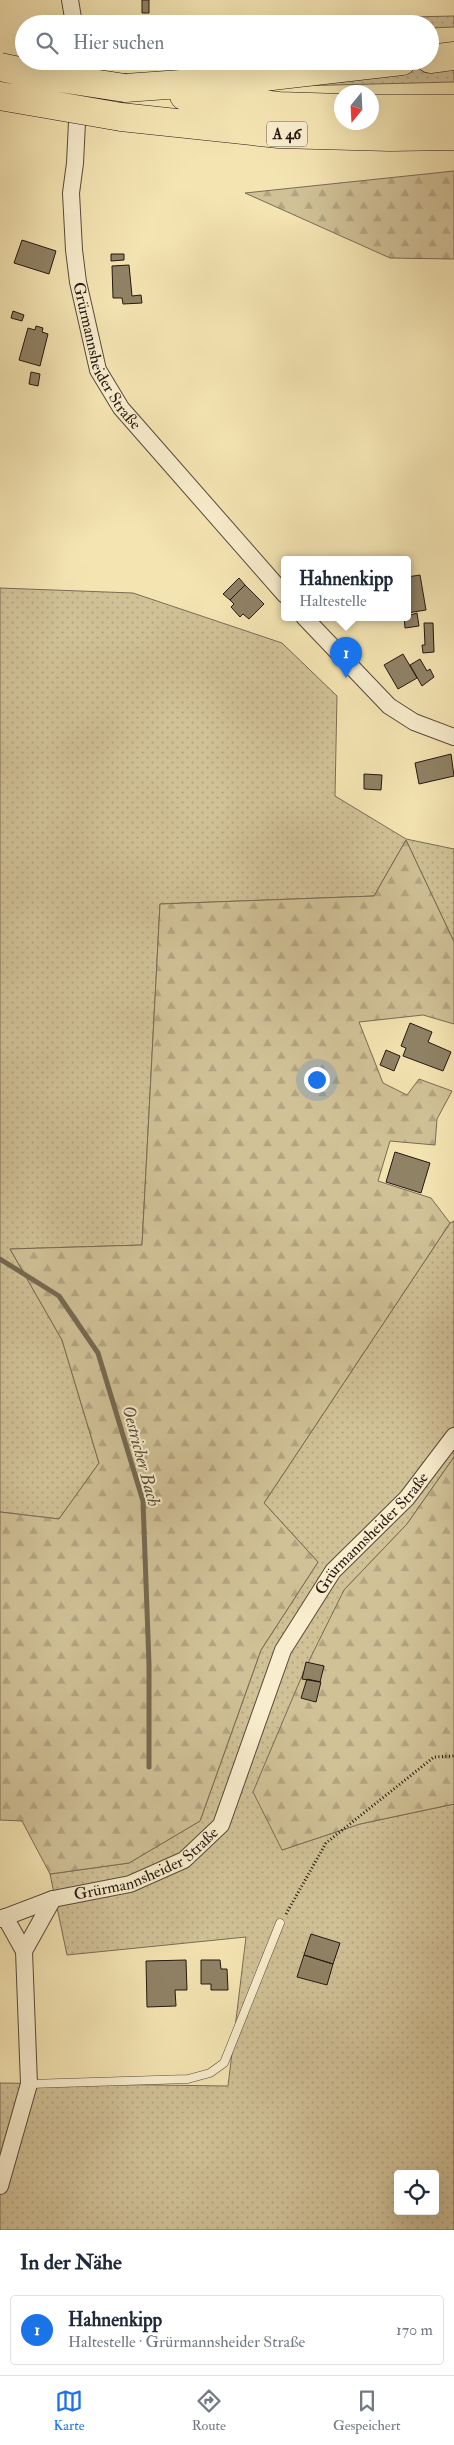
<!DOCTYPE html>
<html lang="de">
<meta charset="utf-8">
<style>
body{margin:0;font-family:"IM FELL Double Pica",serif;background:#f2f2f3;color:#1f2937}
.controls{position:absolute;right:15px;bottom:15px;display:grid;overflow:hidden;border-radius:5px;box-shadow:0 5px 20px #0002}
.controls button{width:45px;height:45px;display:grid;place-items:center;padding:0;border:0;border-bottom:1px solid #e0e1e3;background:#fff;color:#1f2937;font:25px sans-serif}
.compass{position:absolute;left:334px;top:85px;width:45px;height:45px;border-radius:50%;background:#fff;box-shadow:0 5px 20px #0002;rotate:198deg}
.you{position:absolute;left:316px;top:1079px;width:18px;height:18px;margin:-12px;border:4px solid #fff;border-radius:50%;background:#1a73e8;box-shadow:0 0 0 8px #1a73e833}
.badge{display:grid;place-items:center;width:32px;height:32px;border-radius:50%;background:#1a73e8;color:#fff;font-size:16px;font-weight:700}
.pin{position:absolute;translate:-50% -41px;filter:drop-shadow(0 1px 2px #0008)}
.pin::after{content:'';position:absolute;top:26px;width:18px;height:15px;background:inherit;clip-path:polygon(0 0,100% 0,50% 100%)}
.popup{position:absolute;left:281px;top:556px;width:130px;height:65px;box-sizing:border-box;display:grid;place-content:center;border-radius:5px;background:#fff;filter:drop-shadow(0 1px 4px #0005);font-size:16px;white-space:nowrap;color:#747a83}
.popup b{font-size:19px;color:#1f2937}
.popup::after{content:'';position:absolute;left:50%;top:100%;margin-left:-10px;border:10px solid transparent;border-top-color:#fff}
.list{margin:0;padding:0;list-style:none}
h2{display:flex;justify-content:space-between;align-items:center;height:65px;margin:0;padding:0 20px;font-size:21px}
h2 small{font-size:16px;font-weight:400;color:#747a83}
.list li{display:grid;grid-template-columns:32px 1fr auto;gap:15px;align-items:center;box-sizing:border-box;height:70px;margin:0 10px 10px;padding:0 10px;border:1px solid #e0e1e3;border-radius:5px}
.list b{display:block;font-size:19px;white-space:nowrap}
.list p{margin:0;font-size:16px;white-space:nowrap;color:#747a83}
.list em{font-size:16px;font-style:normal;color:#747a83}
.icon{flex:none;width:28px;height:28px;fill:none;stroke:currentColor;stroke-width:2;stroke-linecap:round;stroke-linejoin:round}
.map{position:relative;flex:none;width:454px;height:2230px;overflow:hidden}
.search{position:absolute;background:#fff;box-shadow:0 5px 20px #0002;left:15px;right:15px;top:15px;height:55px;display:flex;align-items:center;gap:12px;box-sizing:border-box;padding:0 18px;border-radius:28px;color:#747a83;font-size:19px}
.sheet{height:145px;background:#fff}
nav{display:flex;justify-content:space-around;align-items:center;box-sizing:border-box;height:70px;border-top:1px solid #e0e1e3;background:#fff;font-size:14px;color:#747a83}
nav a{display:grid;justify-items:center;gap:2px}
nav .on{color:#1a73e8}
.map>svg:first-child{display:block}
.green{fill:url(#green-dots);stroke:#7a6c54;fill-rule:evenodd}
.forest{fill:url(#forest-firs);stroke:#7a6c54}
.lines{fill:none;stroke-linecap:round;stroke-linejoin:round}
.stream{stroke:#766951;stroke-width:5}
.building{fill:#908265;stroke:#241811}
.service-casing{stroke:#584b39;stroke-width:9}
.minor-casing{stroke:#584b39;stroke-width:18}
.motorway-casing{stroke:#241811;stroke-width:29}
.path{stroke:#241811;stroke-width:3;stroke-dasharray:1 2.5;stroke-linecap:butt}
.service{stroke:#f8edcd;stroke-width:8}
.minor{stroke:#f8edcd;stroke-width:16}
.motorway{stroke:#f4e4b2;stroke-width:28}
.motorway-bridge-casing{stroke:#241811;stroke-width:29;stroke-linecap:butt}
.motorway-bridge{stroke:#f4e4b2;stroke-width:28}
.labels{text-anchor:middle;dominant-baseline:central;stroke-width:4;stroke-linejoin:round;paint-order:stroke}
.shield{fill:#f8edcd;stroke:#645849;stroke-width:1}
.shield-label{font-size:15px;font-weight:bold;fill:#241811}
.street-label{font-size:16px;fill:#241811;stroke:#f8edcd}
.water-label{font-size:18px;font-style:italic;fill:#5b4e3b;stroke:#f8edcd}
</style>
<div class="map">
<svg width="454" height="2230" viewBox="0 0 454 2230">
<defs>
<pattern id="green-dots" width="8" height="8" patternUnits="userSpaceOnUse" patternTransform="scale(1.25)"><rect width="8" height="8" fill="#d1c197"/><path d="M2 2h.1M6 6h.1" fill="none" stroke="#b3a581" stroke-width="1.8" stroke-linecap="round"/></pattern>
<pattern id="forest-firs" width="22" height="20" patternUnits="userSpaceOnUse" patternTransform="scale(1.25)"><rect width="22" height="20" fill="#d1c197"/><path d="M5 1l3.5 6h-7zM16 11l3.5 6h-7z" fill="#b3a581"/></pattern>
</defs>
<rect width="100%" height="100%" fill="#f4e4b2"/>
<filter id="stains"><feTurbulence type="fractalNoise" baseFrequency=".004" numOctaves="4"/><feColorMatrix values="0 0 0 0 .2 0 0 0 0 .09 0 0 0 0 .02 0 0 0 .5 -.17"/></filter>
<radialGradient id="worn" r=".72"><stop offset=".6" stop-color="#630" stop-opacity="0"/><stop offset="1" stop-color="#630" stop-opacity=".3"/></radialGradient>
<path class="green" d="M454,16V27L430,28V24H111Z
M454,65V82L294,86L266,82Z
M0,588L133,593L282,643L337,696L335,796L406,839L454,849V942L406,840L374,896L160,904L142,1245L10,1249L62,1340L99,1463L59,1519L0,1512Z
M454,1221V1457L407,1524L344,1590L282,1850L360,1824L454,1804V2230H0V2083L228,2086L246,1937L67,1955L50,1874L129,1863L200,1821L261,1650L318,1562L264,1503L450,1223ZM398,2174H435V2211H398Z"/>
<path class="forest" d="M454,171V259L390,258L245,193Z
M406,840L454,942V1024L423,1015L359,1022L383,1083L407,1095L419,1079L452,1091L437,1119L435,1145L390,1141L378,1181L431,1198L450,1223L264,1503L318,1562L261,1650L200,1821L129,1863L50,1874L22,1821L0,1820V1512L59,1519L99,1463L62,1340L10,1249L142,1245L160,904L374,896Z
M454,1457V1804L360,1824L282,1850L253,1792L304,1671L344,1590L407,1524Z"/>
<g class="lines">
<path class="stream" d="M0,1259L59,1296L98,1353L143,1501L149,1664V1767"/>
</g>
<path class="building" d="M142,0H149V13H142Z
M22,240L56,251L49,274L14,263Z
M111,254H124V260L111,261Z
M129,265L132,296L141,295L142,303L123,304L122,298H113L112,266Z
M13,311L24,315L22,321L11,318Z
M36,326L43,328L42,332L48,334L40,366L19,360L28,328L35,330Z
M31,372L40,374L38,386L29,384Z
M420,575L426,610L407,613V577Z
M239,578L245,585L230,600L223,594Z
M245,585L264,604L249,619L243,614L240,617L231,607L234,604L230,600Z
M417,613L419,626L405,628L404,617Z
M424,623H433L434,652L423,653L422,645H425Z
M403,654L417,678L398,689L384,665Z
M420,659L427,671L430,669L434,677L422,686L410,665Z
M451,754L454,776L419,784L415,763Z
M364,774L382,775L381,790L364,789Z
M410,1023L432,1032L428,1042L451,1052L443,1071L403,1056L406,1048L401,1046Z
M386,1050L400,1056L394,1071L380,1065Z
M395,1152L430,1163L421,1193L386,1182Z
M306,1662L324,1666L320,1682L302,1679Z
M307,1679L321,1682L316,1702L301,1698Z
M311,1934L340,1943L333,1964L304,1955Z
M304,1955L333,1964L327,1985L297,1977Z
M186,1960L187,1990H175L176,2006L147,2007L146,1961Z
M201,1960H220L221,1969H227L228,1990H211V1984H201Z"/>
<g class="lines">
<g class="service-casing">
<path id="service" d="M29,2084L188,2079L210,2073L224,2063L280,1923"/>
</g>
<g class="minor-casing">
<g id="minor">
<path d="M70,0L74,24"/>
<path id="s1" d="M80,61L75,163L71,193L74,250L78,282L98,370L121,408L285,595"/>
<path d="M304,617L389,706L414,722L454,737"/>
<path d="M5,1917L24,1951"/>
<path id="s2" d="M0,1919L53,1899L130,1884L184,1860L221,1825L283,1650L333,1571L407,1498L454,1436"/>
<path d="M0,2186L29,2084L24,1951L53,1899"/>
</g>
</g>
<g class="motorway-casing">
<path id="motorway" d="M430,59L454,56
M125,88L237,80L402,61
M184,96L279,106L342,108
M372,109H454
M121,117L279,134L390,137L454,136"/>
</g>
<path class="path" d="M286,1914L326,1843L434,1757L454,1756"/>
<use href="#service" class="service"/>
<use href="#minor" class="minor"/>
<use href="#motorway" class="motorway"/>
<g class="motorway-bridge-casing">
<path id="motorway-bridge" d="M0,67L33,74L125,88
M0,96L121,117"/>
</g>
<use href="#motorway-bridge" class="motorway-bridge"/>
</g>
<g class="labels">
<rect class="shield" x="267" y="121.5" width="40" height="25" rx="4"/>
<g class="shield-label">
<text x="287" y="134">A 46</text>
</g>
<g class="street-label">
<text stroke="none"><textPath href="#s1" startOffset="302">Grürmannsheider Straße</textPath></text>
<text stroke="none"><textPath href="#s2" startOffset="578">Grürmannsheider Straße</textPath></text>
<text stroke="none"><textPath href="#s2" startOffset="158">Grürmannsheider Straße</textPath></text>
</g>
<g class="water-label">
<text transform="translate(141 1456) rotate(75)">Oestricher Bach</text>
</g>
</g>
<rect width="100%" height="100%" filter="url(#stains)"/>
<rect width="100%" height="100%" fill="url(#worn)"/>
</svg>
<div class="controls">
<button><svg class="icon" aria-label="locate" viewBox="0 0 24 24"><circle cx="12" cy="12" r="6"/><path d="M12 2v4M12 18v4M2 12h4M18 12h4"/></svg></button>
</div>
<svg class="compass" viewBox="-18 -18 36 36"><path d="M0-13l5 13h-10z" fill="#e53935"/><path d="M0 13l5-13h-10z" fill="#747a83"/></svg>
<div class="you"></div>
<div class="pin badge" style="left:346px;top:678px">1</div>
<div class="popup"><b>Hahnenkipp</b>Haltestelle</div>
<div class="search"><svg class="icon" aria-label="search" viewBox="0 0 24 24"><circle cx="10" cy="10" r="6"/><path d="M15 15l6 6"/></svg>Hier suchen</div>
</div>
<section class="sheet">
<h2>In der Nähe<small></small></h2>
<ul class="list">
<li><span class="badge">1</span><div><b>Hahnenkipp</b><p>Haltestelle · Grürmannsheider Straße</p></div><em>170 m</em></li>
</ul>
</section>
<nav>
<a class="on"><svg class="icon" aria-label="map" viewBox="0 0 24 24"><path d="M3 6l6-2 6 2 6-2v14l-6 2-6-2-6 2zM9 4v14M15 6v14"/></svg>Karte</a>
<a><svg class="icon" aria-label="directions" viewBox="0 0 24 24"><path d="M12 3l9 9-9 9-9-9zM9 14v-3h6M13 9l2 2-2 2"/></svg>Route</a>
<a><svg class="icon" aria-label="saved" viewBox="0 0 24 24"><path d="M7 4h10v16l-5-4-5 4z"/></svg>Gespeichert</a>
</nav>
